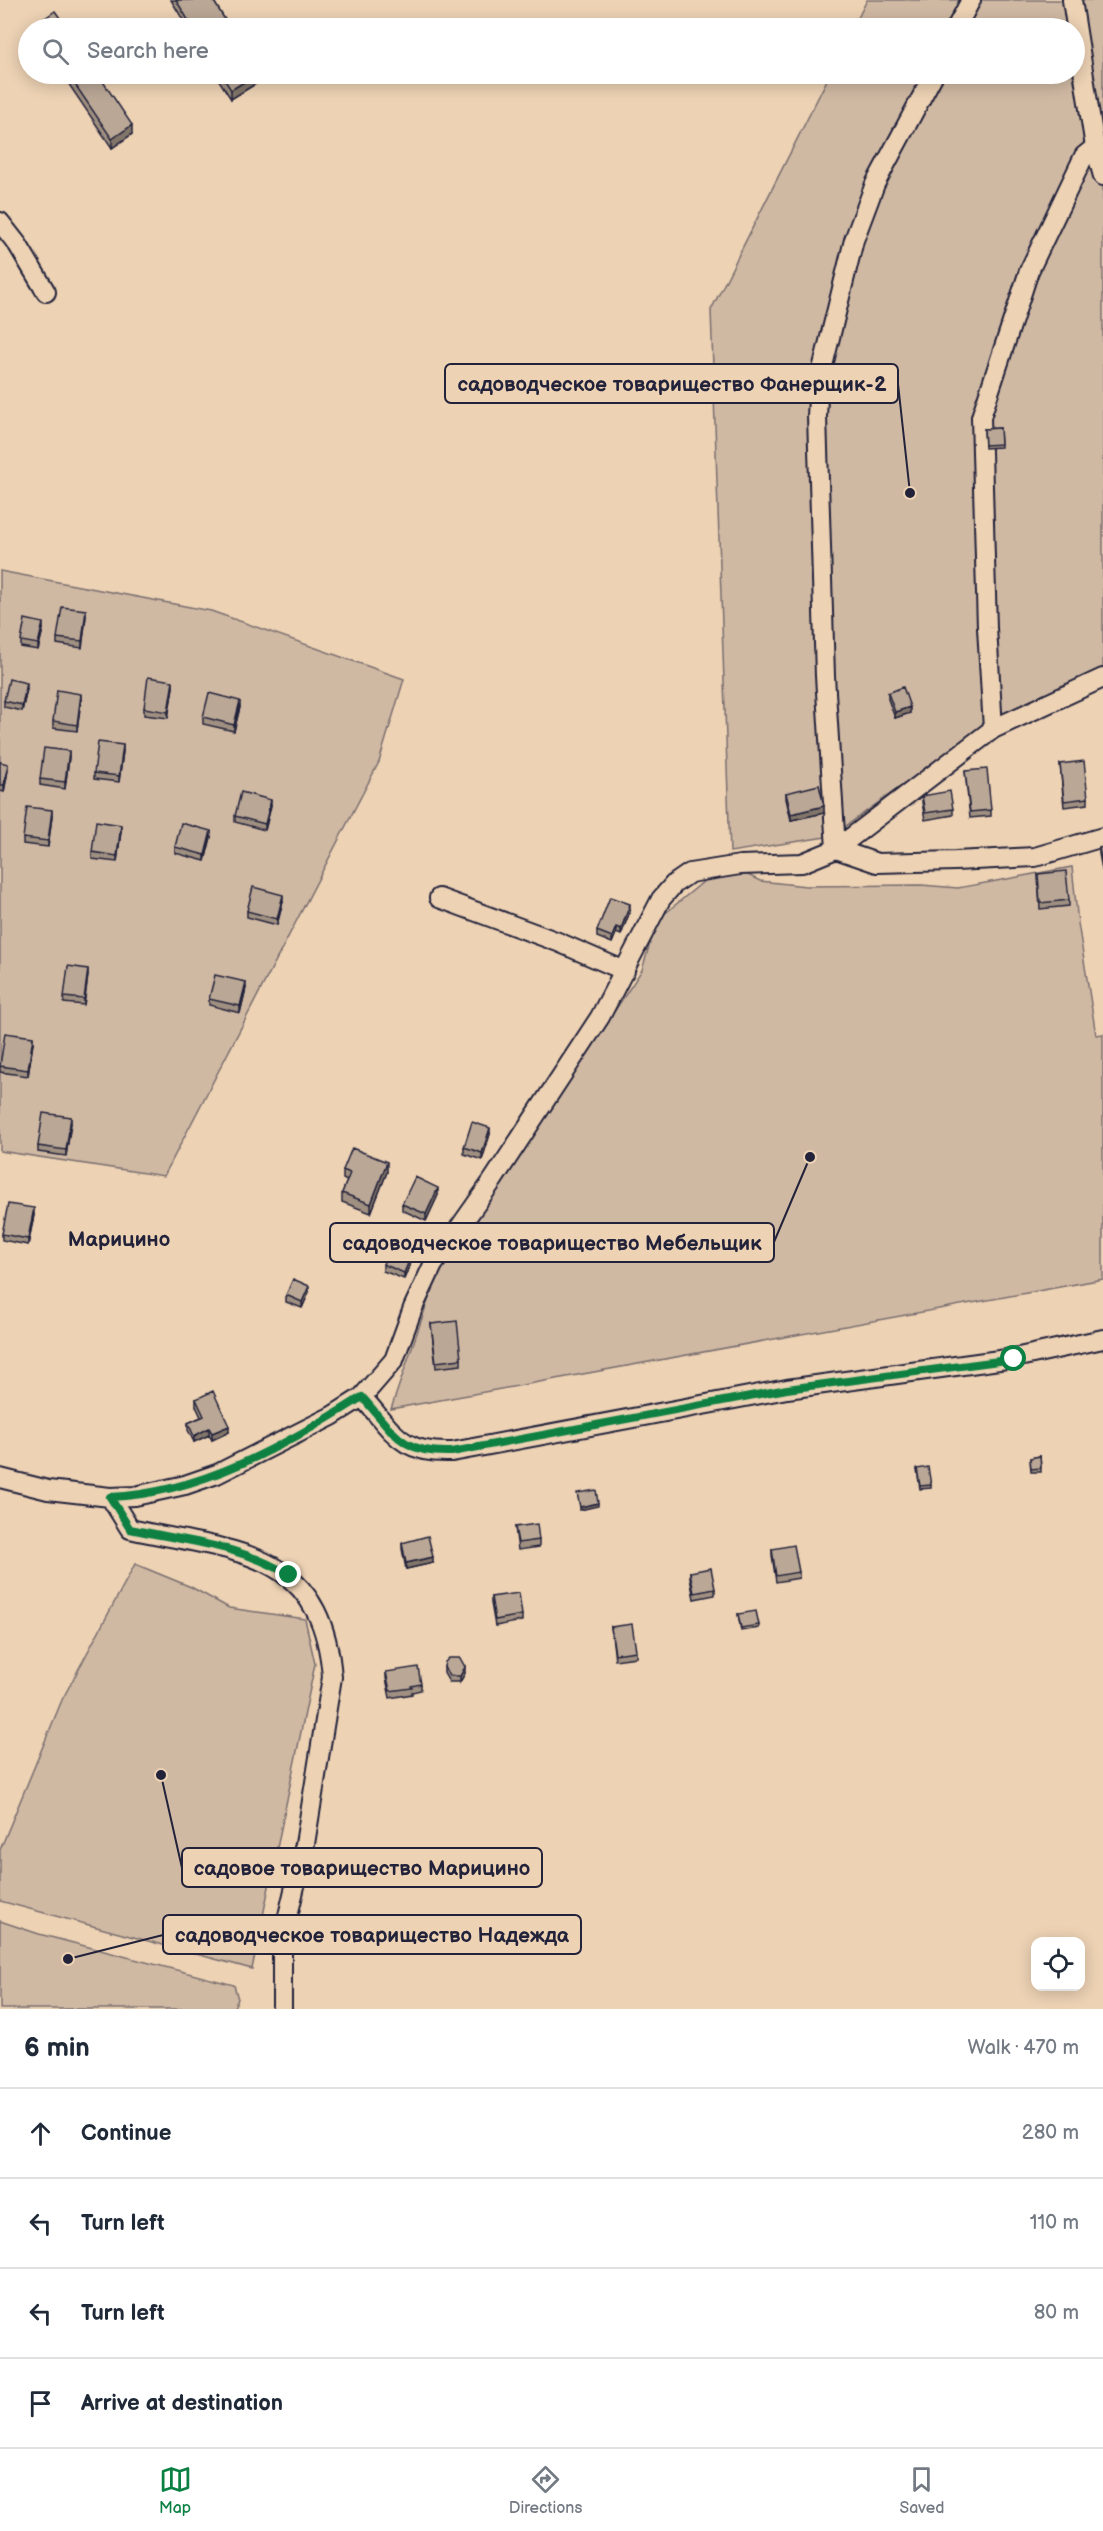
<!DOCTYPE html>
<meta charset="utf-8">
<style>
body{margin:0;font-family:"Balsamiq Sans",sans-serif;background:#f6f6f7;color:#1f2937}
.controls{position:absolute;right:18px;bottom:18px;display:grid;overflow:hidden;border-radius:12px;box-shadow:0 3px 15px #0003}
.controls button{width:54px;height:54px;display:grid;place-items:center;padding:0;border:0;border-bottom:2px solid #e0e1e3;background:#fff;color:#1f2937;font:30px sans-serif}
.stop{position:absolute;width:18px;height:18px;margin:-14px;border:4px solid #0b8043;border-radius:50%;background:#fff}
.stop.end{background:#0b8043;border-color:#fff;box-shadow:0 2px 6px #0008}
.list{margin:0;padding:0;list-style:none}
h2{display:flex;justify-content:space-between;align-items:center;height:78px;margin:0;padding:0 24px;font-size:26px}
h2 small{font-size:20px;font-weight:400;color:#747a83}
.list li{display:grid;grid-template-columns:39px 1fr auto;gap:18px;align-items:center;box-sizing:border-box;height:90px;padding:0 24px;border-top:2px solid #e0e1e3}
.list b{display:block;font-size:22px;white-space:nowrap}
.list em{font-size:20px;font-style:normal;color:#747a83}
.icon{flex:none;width:33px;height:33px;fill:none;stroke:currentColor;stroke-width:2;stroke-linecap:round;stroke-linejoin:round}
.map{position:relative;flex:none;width:1103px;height:2009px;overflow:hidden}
.search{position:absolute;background:#fff;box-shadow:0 3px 15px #0003;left:18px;right:18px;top:18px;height:66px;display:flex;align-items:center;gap:15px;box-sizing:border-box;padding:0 21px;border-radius:33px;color:#747a83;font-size:22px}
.sheet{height:438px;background:#fff}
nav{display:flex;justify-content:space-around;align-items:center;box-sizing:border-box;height:84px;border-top:2px solid #e0e1e3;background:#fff;font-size:16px;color:#747a83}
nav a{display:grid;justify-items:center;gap:3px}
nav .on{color:#0b8043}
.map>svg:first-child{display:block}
.green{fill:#d0b9a3;stroke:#796e6f;stroke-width:1.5}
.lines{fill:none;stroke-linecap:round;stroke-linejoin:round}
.minor-casing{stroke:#22223b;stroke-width:22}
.minor{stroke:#edd2b4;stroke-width:18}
.wall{fill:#a09081;stroke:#22223b;stroke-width:1.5}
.shaded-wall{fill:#827569;stroke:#22223b;stroke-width:1.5}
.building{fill:#baa796;stroke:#22223b;stroke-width:1.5}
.route{stroke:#0b8043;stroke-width:8}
.labels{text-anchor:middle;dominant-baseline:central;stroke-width:5;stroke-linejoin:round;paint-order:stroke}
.neighbourhood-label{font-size:21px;font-weight:bold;fill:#22223b;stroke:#edd2b4}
.leader{fill:none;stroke:#22223b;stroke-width:2}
.callout-dot{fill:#22223b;stroke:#edd2b4;stroke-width:2}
.callout{fill:#edd2b4;stroke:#22223b;stroke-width:2}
.callout-label{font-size:21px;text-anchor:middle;font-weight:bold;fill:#22223b}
</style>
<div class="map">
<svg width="1103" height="2009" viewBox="0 0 1103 2009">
<rect width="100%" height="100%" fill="#edd2b4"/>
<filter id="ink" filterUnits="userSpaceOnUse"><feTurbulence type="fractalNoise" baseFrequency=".0167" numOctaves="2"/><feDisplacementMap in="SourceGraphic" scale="12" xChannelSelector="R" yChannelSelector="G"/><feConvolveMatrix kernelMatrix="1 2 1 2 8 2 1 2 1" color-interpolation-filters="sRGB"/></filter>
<g filter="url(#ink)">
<path class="green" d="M867,0H1103V676L976,732L832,836L730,852L711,310L830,74H1074V28H853Z
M0,571L211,611L404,679L379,762L164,1176L0,1151Z
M1072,867L1078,923L1096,1035L1103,1034V1279L391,1409L435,1280L642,970L654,930L662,916L709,877L744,873L760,881L806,886L921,885L958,888Z
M135,1564L191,1587L229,1608L305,1619L315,1664L252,1969L0,1901V1850L62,1700Z
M0,1921L39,1934L234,1985L238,1999L233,2009H0Z"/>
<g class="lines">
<g class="minor-casing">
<path id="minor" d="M1072,0L1095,147L1103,176
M956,28L971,0
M934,74L875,184L854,240L819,382L817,416L825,676L836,849L877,863L955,861L1035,857L1103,837
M0,222L18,245L46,292
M993,729L987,628L981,417L1029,271L1084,156L1095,147
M439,898L558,942L625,971
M362,1397C394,1432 400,1454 452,1452L787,1389L1014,1358L1103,1339
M0,1478L48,1490L110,1497L135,1496L185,1485L217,1474L332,1416L362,1397L394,1360L413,1308L433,1265L493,1180L600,1017L661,899L674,884L690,873L740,865L802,863L836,849L993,729L1103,678
M110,1497L130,1529C231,1552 322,1546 332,1677L305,1844L282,1941V2009"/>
</g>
<use href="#minor" class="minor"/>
</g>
<path class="wall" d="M171,0H213L230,28H188Z
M62,74H98L132,134L112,148Z
M215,74H257V83L231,99Z
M1000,428L1001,447L985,448L984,429Z
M86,616L82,648L57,644V638Z
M43,629L38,650L21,647V641Z
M173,687L168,718L144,715V708Z
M27,689L22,711L4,707V701Z
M888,693L910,713L895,718L888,699Z
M81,700L77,731L53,728V721Z
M240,707L234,731L203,724V717Z
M123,751L119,782L94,779V773Z
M69,757L65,789L40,785V779Z
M0,762L8,770L4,792L0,791Z
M1060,764L1088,798V804L1064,807Z
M965,771L991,810V816L970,818Z
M786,793L824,813L791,820L786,799Z
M922,796L953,809V815L925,820L922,802Z
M271,806L265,830L235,822V816Z
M52,816L48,847L23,844V838Z
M121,831L117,862L92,859V852Z
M211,837L205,861L175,853V847Z
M1103,847V874L1099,854V848Z
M1038,874L1069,900V906L1040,909Z
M283,901L277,925L247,917V911Z
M630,911L621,935L616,933L612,943L597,937V931Z
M88,975L84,1005L64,1003V997Z
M246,988L240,1013L209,1005V999Z
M33,1043L28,1076L0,1072V1066Z
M71,1123L66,1156L38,1152V1146Z
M490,1134L482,1160L464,1154V1147Z
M343,1170L387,1172L371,1213L342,1202V1193L347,1181L343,1179Z
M438,1195L426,1221L402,1210V1204Z
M34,1215L28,1245L2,1240V1234Z
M413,1257L404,1279L383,1271V1264Z
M309,1292L302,1308L286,1302V1295Z
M431,1324L461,1359V1365L436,1368Z
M196,1399L229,1432L212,1440L209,1435L194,1442L188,1430V1423L201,1417L196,1406Z
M1040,1456L1041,1472H1031L1030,1458Z
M917,1469L931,1485V1488L920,1489Z
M515,1527L539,1540V1547L518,1550Z
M402,1543L433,1563L406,1569L402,1549Z
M772,1549L799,1572V1578L776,1582L772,1555Z
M690,1572L715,1589V1595L694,1599L690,1578Z
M491,1597L522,1615V1621L495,1626L491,1603Z
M738,1614L759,1625V1628L741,1631Z
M611,1627L636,1651V1657L615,1660Z
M444,1667L465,1673L460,1682H449L444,1673Z
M386,1672L421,1684V1690L412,1692V1694L390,1698L386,1678Z"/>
<path class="shaded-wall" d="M257,74V83L231,99V90Z
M132,125V134L112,148V139Z
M86,610V616L82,648V641Z
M43,623V629L38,650V644Z
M173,681V687L168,718V712Z
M27,683V689L22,711V705Z
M81,694V700L77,731V725Z
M240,701V707L234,731V725Z
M910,707V713L895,718V712Z
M123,745V751L119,782V776Z
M69,751V757L65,789V782Z
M8,764V770L4,792V785Z
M271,800V806L265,830V824Z
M824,806V813L791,820V814Z
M52,810V816L48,847V841Z
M121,825V831L117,862V856Z
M211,831V837L205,861V855Z
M283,895V901L277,925V919Z
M630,904V911L621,935V929Z
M616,927V933L612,943V937Z
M88,969V975L84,1005V999Z
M246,982V988L240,1013V1006Z
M33,1037V1043L28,1076V1070Z
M71,1117V1123L66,1156V1150Z
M490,1128V1134L482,1160V1153Z
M387,1162V1172L371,1213V1204Z
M438,1188V1195L426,1221V1214Z
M34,1208V1215L28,1245V1239Z
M413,1251V1257L404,1279V1273Z
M309,1286V1292L302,1308V1302Z
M229,1426V1432L212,1440V1433Z
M209,1428V1435L194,1442V1436Z
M598,1503V1506L580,1510V1507Z
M433,1557V1563L406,1569V1563Z
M465,1667V1673L460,1682V1676Z"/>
<path class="building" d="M176,0H213L230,28H193Z
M55,11L67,28H38L35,25Z
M68,74H98L132,125L112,139Z
M221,74H257L231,90Z
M1000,428L1001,444L985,445L984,429Z
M62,607L86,610L82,641L57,638Z
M25,619L43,623L38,644L21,641Z
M148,677L173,681L168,712L144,708Z
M9,679L27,683L22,705L4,701Z
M903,687L910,707L895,712L888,693Z
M57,690L81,694L77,725L53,721Z
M209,693L240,701L234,725L203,717Z
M98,742L123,745L119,776L94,773Z
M44,748L69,751L65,782L40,779Z
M1084,761L1088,798L1064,801L1060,764Z
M0,762L8,764L4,785H0Z
M987,769L991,810L970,812L965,771Z
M819,785L824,806L791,814L786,793Z
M950,791L953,809L925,813L922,796Z
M241,792L271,800L265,824L235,816Z
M27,807L52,810L48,841L23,838Z
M96,821L121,825L117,856L92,852Z
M181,823L211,831L205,855L175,847Z
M1103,847V868L1099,848Z
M1066,871L1069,900L1040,903L1038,874Z
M253,887L283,895L277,919L247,911Z
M610,897L630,904L621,929L616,927L612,937L597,931Z
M68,966L88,969L84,999L64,997Z
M215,975L246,982L240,1006L209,999Z
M5,1033L33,1037L28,1070L0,1066Z
M43,1113L71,1117L66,1150L38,1146Z
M472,1122L490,1128L482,1153L464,1147Z
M352,1148L387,1162L371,1204L342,1193L350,1173L343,1170Z
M415,1177L438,1188L426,1214L402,1204Z
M8,1204L34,1208L28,1239L2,1234Z
M392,1243L413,1251L404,1273L383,1264Z
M293,1279L309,1286L302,1302L286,1295Z
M457,1321L461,1359L436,1362L431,1324Z
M213,1391L229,1426L212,1433L209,1428L194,1436L188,1423L204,1416L196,1399Z
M1040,1456L1041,1468L1031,1469L1030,1458Z
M928,1467L931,1485L920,1486L917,1469Z
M596,1490L598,1503L580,1507L577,1493Z
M537,1524L539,1540L518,1543L515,1527Z
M428,1536L433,1557L406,1563L402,1543Z
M794,1545L799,1572L776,1576L772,1549Z
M711,1568L715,1589L694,1593L690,1572Z
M519,1593L522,1615L495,1620L491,1597Z
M756,1611L759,1625L741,1628L738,1614Z
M632,1624L636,1651L615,1654L611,1627Z
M449,1658H460L465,1667L460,1676H449L444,1667L445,1662Z
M418,1667L421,1684L411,1686L412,1688L390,1691L386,1672Z"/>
</g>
<g class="lines" filter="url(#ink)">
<path class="route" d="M289,1575C241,1545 184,1541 130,1529L110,1497C199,1494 288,1444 362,1397C394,1432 400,1454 452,1452L787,1389L1014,1359"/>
</g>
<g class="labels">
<g class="neighbourhood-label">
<text x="119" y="1239">Марицино</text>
</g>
</g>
<path class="leader" d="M910 493L898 384M810 1157L774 1242M161 1775L182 1868M68 1959L163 1935"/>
<g class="callout-dot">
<circle cx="910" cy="493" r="6"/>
<circle cx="810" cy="1157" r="6"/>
<circle cx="161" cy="1775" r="6"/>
<circle cx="68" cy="1959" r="6"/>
</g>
<g class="callout">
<rect x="445" y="364" width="453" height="39" rx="6"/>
<rect x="330" y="1223" width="444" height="39" rx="6"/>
<rect x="182" y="1848" width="360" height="39" rx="6"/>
<rect x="163" y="1915" width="418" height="39" rx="6"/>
</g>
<g class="callout-label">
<text x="672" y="391">садоводческое товарищество Фанерщик-2</text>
<text x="552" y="1250">садоводческое товарищество Мебельщик</text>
<text x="362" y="1875">садовое товарищество Марицино</text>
<text x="372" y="1942">садоводческое товарищество Надежда</text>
</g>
</svg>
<div class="controls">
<button><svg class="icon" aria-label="locate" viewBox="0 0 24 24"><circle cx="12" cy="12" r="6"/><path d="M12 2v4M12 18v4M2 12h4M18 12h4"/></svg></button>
</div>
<div class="stop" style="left:1014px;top:1359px"></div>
<div class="stop end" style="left:289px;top:1575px"></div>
<div class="search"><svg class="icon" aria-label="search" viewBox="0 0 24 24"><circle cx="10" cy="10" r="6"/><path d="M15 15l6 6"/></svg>Search here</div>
</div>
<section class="sheet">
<h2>6 min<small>Walk · 470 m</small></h2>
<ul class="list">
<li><svg class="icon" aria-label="ahead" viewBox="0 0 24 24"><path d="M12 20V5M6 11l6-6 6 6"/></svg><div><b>Continue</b></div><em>280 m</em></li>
<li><svg class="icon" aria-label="left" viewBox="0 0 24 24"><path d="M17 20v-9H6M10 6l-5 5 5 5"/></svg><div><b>Turn left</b></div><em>110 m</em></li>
<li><svg class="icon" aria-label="left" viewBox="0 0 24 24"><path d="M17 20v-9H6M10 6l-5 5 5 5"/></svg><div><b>Turn left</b></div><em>80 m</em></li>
<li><svg class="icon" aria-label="arrive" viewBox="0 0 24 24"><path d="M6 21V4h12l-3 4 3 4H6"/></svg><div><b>Arrive at destination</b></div></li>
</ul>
</section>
<nav>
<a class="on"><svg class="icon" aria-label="map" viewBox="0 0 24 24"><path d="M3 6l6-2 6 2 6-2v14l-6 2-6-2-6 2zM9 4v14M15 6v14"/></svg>Map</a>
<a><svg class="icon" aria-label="directions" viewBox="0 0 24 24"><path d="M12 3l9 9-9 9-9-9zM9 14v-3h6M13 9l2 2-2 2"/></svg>Directions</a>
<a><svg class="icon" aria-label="saved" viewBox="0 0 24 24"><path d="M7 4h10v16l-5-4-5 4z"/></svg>Saved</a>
</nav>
